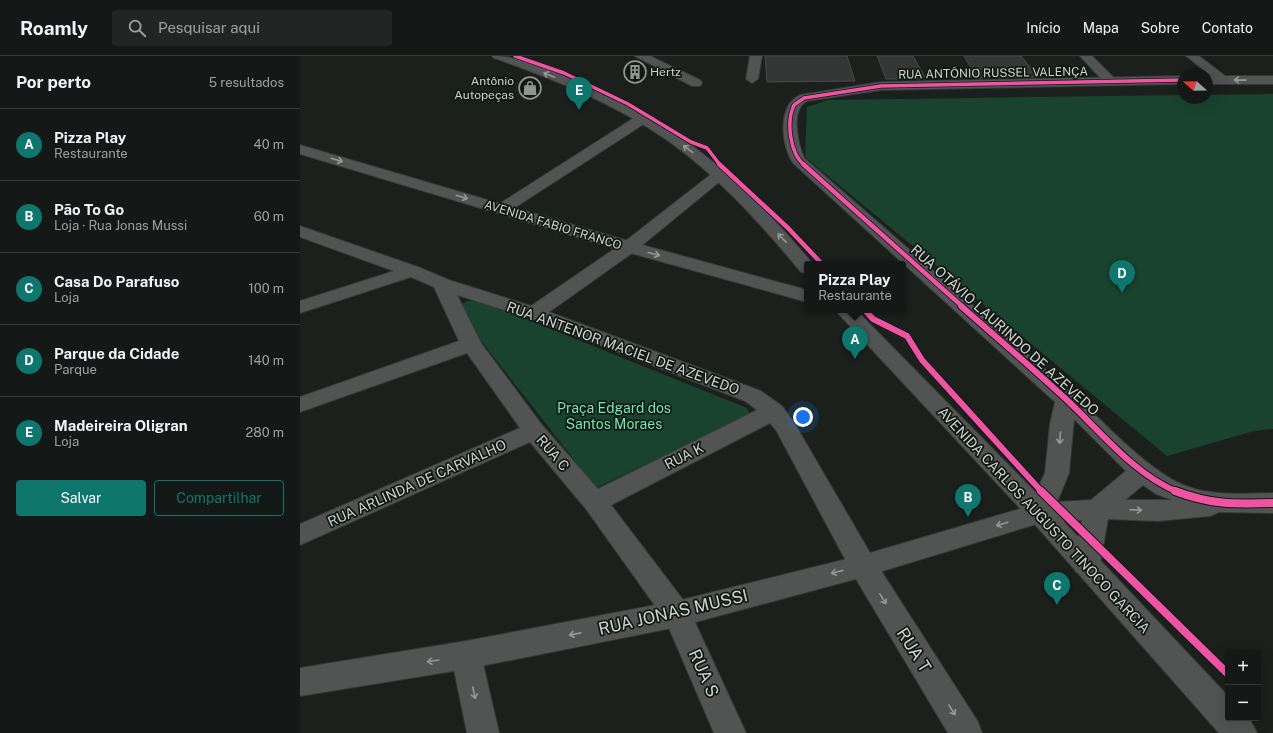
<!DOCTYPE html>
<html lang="pt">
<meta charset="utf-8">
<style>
body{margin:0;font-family:"Public Sans",sans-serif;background:#212523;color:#f1f3f6}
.controls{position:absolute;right:12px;bottom:12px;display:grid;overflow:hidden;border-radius:4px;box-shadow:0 4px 16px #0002}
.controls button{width:36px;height:36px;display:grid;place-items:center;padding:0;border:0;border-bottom:1px solid #333735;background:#141816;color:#f1f3f6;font:20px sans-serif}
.compass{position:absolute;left:877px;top:12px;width:36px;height:36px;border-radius:50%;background:#141816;box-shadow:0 4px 16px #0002;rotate:290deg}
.you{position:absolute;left:503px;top:361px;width:14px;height:14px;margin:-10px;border:3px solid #fff;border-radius:50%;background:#1a73e8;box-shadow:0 0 0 6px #1a73e833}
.badge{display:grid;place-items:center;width:26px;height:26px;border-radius:50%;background:#0f766e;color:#fff;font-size:13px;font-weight:700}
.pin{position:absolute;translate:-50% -33px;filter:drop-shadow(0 1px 2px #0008)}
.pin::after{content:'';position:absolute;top:21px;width:14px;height:12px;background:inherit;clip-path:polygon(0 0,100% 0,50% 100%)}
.popup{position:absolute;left:504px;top:205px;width:102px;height:52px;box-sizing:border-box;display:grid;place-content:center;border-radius:4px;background:#141816;filter:drop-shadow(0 1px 3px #0005);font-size:13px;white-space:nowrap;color:#9da0a1}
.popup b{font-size:15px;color:#f1f3f6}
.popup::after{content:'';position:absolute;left:50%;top:100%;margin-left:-8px;border:8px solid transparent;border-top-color:#141816}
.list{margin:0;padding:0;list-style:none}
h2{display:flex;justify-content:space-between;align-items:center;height:52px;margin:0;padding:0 16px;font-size:17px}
h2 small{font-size:13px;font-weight:400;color:#9da0a1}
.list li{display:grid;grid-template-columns:26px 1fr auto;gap:12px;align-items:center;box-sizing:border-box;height:72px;padding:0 16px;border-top:1px solid #333735}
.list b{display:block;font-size:15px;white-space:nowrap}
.list p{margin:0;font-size:13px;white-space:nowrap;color:#9da0a1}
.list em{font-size:13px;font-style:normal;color:#9da0a1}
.actions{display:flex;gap:8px;padding:12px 16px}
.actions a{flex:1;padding:9px 0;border:1px solid #0f766e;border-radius:4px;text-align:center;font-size:14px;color:#0f766e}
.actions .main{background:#0f766e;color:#fff}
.icon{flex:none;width:22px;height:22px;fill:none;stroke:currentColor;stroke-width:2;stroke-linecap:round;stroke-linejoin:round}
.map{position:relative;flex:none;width:973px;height:677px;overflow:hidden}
header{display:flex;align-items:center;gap:24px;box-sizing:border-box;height:56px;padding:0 20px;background:#141816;border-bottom:1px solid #333735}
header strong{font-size:19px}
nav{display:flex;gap:22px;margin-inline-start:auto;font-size:14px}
.search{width:280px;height:36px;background:#212523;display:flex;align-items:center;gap:10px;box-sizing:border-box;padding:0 14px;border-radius:4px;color:#9da0a1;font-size:15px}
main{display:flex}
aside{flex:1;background:#141816}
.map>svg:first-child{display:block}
.green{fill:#19432e}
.building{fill:#343735;stroke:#474a48}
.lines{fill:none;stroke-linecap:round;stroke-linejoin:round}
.minor-casing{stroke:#363937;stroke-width:2}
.tertiary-casing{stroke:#363937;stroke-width:2}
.secondary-casing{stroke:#363937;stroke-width:2}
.minor{fill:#515453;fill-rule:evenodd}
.tertiary{fill:#515453;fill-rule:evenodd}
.secondary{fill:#515453;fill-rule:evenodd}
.cycleway-far3-casing{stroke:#111814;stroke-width:5}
.cycleway-far2-casing{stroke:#111814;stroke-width:6}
.cycleway-far1-casing{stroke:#111814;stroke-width:8}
.cycleway-casing{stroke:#111814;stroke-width:10}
.cycleway-far3{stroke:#f153a3;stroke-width:3.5}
.cycleway-far2{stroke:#f153a3;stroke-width:4.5}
.cycleway-far1{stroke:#f153a3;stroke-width:6}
.cycleway{stroke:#f153a3;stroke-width:8}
.oneway{stroke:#969997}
.labels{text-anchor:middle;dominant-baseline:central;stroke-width:3.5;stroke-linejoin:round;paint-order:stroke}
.far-poi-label{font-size:12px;fill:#ced2cf;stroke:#111814;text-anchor:start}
.far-street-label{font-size:12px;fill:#ced2cf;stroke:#111814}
.street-label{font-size:14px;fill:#ced2cf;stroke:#111814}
.park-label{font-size:14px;fill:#74eaad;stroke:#111814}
.near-street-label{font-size:17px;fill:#ced2cf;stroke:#111814}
</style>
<header>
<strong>Roamly</strong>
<div class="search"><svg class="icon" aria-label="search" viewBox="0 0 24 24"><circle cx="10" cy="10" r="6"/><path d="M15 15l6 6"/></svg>Pesquisar aqui</div>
<nav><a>Início</a><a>Mapa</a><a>Sobre</a><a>Contato</a></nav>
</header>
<main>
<aside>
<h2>Por perto<small>5 resultados</small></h2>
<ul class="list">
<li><span class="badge">A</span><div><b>Pizza Play</b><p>Restaurante</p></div><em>40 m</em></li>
<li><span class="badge">B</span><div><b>Pão To Go</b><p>Loja · Rua Jonas Mussi</p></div><em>60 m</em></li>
<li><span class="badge">C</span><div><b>Casa Do Parafuso</b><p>Loja</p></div><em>100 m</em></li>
<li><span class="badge">D</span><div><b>Parque da Cidade</b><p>Parque</p></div><em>140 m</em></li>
<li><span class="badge">E</span><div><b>Madeireira Oligran</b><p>Loja</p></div><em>280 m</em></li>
</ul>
<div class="actions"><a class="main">Salvar</a><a>Compartilhar</a></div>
</aside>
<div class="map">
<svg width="973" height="677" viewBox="0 0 973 677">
<rect width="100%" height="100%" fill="#1b201d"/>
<path class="green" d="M973,38V373L954,375L867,400L505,101L507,51L528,44L883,39V42H907V39Z
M179,244L447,352L450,358L296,432L161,259V249L167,245Z"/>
<path class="building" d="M465,0H547L555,25L467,26Z
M577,0H613L626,23H586Z
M664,0H721L738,21L677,22Z"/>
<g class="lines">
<g class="minor-casing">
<path id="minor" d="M335,0H350L400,24L402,27L400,30H392Z
M450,0H462L458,23L452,27L446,23Z
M780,0H792L815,23L817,26L815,29H807Z
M886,0H899L929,23L923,27L919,26Z
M342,59L347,60L349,63L347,66L208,156L202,158L196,156L194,153L196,150L337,60Z
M419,114L424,116L427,119L424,122L335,195L249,256L461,335L482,350L496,370L573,502L678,666L682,677H648L553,518L476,374L470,367L311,449L387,549L446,677H414L366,565L286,453L230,386L0,489V468L220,372L167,297L0,356V341L159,285L134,231L111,221L0,257V245L94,215L0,181V170L118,211L149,224L231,250L323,187L414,116ZM157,239L227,261L445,345L457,354L298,433L242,369L181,287Z
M166,585L177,589L181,599L199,677H167L151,599L155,589Z"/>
</g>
<g class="tertiary-casing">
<path id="tertiary" d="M883,20V28L581,34L507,45C490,53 498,88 504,102C591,177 677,253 763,329C798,359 833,401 873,424C903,441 939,438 973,437V457L919,456L910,460L858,465L808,463L800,508L796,516L786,519L776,516L772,508L782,464L740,467L563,521L377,571L166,613L0,640V612L166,585L377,545L563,499L730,450L745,417L750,368L755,346L493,107C481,89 477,50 500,39L581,26ZM774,363L826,415L791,444L757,446L769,417ZM843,429L856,438L872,444H825Z
M907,20H973V28H907Z"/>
</g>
<g class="secondary-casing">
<path id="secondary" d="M192,0C220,0 247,13 273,24C308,40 345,57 377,79C429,114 473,161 513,208H507V217L501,216C461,168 418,120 367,84C315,48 254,23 194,2Z
M0,89L335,187L507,234V246L323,195L0,98Z
M535,254H556L749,450L928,640V662H949L957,677H919L731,464Z"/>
</g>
<use href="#minor" class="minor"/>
<use href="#tertiary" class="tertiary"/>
<use href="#secondary" class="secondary"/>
<g class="cycleway-far3-casing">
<path id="cycleway-far3" d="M215,0L264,17L328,48L391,86L407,92L420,109
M504,109C490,97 486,66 494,49L504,42L581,30L883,24"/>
</g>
<g class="cycleway-far2-casing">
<path id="cycleway-far2" d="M419,108L488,172L522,208
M503,108L663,251"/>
</g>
<g class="cycleway-far1-casing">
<path id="cycleway-far1" d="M661,250C697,282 734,313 768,345C801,376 836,420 878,436
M565,254L573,263L607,280L622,304L742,436"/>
</g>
<g class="cycleway-casing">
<path id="cycleway" d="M741,435L928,618
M875,435C912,449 934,448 973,447"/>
</g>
<use href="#cycleway-far3" class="cycleway-far3"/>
<use href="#cycleway-far2" class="cycleway-far2"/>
<use href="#cycleway-far1" class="cycleway-far1"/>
<use href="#cycleway" class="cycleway"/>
</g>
<defs><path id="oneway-shaft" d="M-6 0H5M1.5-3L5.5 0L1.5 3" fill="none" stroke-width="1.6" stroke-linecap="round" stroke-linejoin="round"/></defs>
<g class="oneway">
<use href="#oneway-shaft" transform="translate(249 19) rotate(-158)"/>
<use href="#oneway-shaft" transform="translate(940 24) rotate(-179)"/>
<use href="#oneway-shaft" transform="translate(388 93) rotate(-143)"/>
<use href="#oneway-shaft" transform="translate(37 104) rotate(17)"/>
<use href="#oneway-shaft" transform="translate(162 141) rotate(17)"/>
<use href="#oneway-shaft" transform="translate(482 182) rotate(-135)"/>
<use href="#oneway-shaft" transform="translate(354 198) rotate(15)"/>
<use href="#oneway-shaft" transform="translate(760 382) rotate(94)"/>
<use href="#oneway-shaft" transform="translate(836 454) rotate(2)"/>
<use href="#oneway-shaft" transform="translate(702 468) rotate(163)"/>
<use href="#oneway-shaft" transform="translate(537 516) rotate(166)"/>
<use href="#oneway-shaft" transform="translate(583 543) rotate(58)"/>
<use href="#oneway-shaft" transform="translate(275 578) rotate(169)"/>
<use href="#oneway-shaft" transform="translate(133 605) rotate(171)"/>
<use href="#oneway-shaft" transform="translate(174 637) rotate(78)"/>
<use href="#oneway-shaft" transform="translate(652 654) rotate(58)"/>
</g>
<defs>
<g id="building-ring" transform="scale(1.15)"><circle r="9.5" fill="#111814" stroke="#8f9491" stroke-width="1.5"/><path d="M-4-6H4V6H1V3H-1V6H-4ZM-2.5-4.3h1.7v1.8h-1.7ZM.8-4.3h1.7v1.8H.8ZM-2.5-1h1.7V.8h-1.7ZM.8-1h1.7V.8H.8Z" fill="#8f9491"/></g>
<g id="shop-ring" transform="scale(1.15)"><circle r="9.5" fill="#111814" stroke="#8f9491" stroke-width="1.5"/><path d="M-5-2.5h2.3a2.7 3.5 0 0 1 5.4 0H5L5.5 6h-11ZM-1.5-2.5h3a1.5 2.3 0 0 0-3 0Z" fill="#8f9491"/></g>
</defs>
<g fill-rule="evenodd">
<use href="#building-ring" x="335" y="16"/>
<use href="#shop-ring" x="230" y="32"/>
</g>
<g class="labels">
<g class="far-poi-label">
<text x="350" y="16">Hertz</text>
<text x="214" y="25" text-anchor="end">Antônio<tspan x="214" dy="14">Autopeças</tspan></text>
</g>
<g class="far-street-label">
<text transform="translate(693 17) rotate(-1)">RUA ANTÔNIO RUSSEL VALENÇA</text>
<text transform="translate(253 169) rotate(17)">AVENIDA FABIO FRANCO</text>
</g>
<g class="street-label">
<text transform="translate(705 274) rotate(42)">RUA OTÁVIO LAURINDO DE AZEVEDO</text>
<text transform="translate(323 292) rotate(20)">RUA ANTENOR MACIEL DE AZEVEDO</text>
<text transform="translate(253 397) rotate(49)">RUA C</text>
<text transform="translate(384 400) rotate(-27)">RUA K</text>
<text transform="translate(117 427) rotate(-24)">RUA ARLINDA DE CARVALHO</text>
<text transform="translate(744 464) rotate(47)">AVENIDA CARLOS AUGUSTO TINOCO GARCIA</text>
</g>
<g class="park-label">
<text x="314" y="352">Praça Edgard dos<tspan x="314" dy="16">Santos Moraes</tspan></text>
</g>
<g class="near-street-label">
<text transform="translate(373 556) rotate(-13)">RUA JONAS MUSSI</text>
<text transform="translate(614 594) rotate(58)">RUA T</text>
<text transform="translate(404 617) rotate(66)">RUA S</text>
</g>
</g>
</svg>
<div class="controls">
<button>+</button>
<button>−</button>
</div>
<svg class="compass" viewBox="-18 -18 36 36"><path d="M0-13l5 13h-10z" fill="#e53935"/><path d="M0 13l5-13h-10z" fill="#9da0a1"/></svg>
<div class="you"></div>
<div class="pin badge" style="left:555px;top:303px">A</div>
<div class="popup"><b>Pizza Play</b>Restaurante</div>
<div class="pin badge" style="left:668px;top:461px">B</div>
<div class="pin badge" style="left:757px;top:549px">C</div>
<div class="pin badge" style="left:822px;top:237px">D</div>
<div class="pin badge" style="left:279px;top:54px">E</div>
</div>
</main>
